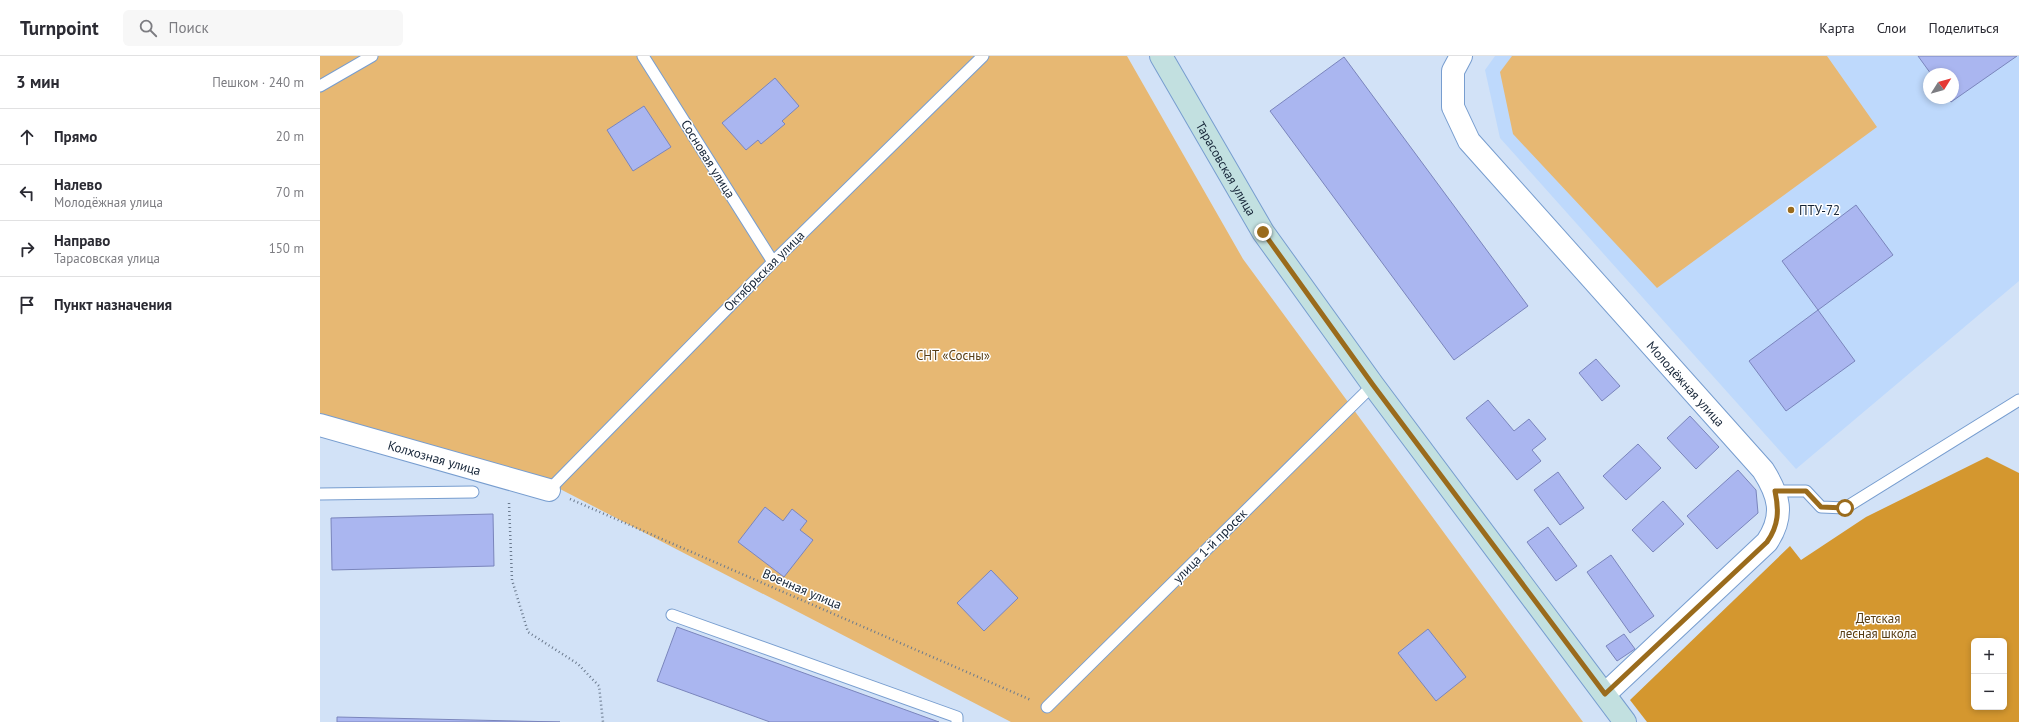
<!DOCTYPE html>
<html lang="ru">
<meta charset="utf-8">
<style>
body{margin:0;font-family:"PT Sans",sans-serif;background:#f7f7f7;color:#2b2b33}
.controls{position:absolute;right:12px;bottom:12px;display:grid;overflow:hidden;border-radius:6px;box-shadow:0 2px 6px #0003}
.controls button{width:36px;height:36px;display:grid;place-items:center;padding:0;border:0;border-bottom:1px solid #e1e1e2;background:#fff;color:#2b2b33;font:20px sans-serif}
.compass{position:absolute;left:1603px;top:12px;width:36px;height:36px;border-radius:50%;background:#fff;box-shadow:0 2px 6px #0003;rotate:53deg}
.stop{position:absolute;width:12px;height:12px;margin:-9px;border:3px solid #9a6b1c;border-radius:50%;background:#fff}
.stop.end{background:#9a6b1c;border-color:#fff;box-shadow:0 1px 4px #0008}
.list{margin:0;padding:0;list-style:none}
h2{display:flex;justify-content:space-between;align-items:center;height:52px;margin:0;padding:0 16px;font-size:17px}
h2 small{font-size:13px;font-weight:400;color:#7c7c81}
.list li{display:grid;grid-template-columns:26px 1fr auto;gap:12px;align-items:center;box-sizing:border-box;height:56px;padding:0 16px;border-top:1px solid #e1e1e2}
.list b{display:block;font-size:15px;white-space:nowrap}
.list p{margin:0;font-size:13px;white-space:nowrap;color:#7c7c81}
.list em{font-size:13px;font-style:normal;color:#7c7c81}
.icon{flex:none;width:22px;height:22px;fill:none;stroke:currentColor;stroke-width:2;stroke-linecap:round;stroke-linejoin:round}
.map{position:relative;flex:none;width:1699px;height:666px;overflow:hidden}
header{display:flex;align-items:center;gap:24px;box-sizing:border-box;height:56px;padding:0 20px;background:#fff;border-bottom:1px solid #e1e1e2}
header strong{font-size:19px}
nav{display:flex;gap:22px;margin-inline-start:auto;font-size:14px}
.search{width:280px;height:36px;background:#f7f7f7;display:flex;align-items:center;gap:10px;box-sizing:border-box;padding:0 14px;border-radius:6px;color:#7c7c81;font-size:15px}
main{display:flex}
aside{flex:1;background:#fff}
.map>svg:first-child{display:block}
.built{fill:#bed9fc;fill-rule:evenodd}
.green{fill:#e7b873}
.forest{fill:#d4972f;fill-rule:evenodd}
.building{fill:#aab6f0;stroke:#7a85bc}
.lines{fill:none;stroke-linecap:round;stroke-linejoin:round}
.lane-casing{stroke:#779dcf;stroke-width:13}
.street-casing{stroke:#779dcf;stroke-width:24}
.secondary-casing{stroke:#779dcf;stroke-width:24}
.path{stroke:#6b7a8e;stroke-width:2.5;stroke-dasharray:1 3;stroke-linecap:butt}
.lane{stroke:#fff;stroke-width:11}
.street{stroke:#fff;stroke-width:22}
.secondary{stroke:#c2e0e0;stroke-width:22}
.route{stroke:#9a6b1c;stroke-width:5}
.poi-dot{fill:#9a6b1c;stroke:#fff;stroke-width:1.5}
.labels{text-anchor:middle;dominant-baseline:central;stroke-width:3;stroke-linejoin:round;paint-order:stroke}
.street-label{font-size:13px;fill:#142336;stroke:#fff}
.poi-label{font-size:13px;fill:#142336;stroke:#fff;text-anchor:start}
.park-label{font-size:13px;fill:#573d14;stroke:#fff}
</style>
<header>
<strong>Turnpoint</strong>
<div class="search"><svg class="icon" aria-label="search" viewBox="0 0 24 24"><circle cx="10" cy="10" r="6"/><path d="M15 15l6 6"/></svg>Поиск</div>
<nav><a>Карта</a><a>Слои</a><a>Поделиться</a></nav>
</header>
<main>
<aside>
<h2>3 мин<small>Пешком · 240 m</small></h2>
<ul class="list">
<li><svg class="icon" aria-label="ahead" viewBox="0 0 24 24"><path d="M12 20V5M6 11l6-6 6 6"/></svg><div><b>Прямо</b></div><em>20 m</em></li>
<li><svg class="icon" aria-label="left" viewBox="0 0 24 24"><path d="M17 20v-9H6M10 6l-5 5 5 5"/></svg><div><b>Налево</b><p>Молодёжная улица</p></div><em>70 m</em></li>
<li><svg class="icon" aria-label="right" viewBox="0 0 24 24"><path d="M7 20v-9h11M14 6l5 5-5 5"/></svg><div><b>Направо</b><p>Тарасовская улица</p></div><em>150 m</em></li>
<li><svg class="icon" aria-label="arrive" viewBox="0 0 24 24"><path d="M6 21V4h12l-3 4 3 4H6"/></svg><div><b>Пункт назначения</b></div></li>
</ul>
</aside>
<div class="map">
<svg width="1699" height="666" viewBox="0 0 1699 666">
<rect width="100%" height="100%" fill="#d2e2f7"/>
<path class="built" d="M1175,0H1699V225L1476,413L1180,82L1165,14ZM1609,18H1633V42H1609Z"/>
<path class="green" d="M0,0H807L923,203L1263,666H691L211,418L0,360Z
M1192,0H1507L1557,71L1337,232L1193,78L1180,16Z"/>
<path class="forest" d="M1667,401L1699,417V666H1327L1310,644L1470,490L1481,504L1546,461ZM1654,585H1684V651H1654Z"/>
<path class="building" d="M1598,0H1697L1631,46L1628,42H1633V18H1611Z
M1024,1L1208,250L1134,304L950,55Z
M455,22L479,50L462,65L465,68L441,88L438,84L426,94L402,67Z
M324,50L351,91L313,115L287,74Z
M1536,149L1573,199L1498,254L1462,205Z
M1498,254L1535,305L1466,355L1429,305Z
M1276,303L1300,330L1282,345L1259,317Z
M1168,344L1194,375L1209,363L1226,383L1212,394L1221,405L1197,424L1146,362Z
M1370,360L1399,391L1376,413L1347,382Z
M1318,388L1341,412L1306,444L1283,420Z
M1418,414L1436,434L1438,457L1397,493L1367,460Z
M1238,416L1264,452L1240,469L1214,434Z
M1343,445L1364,468L1333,496L1312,474Z
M445,451L463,465L472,453L487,465L480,474L493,484L464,521L418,486Z
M173,458L174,510L12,514L11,462Z
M1228,471L1257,510L1236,525L1207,486Z
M1291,499L1334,560L1310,577L1267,516Z
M671,514L698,542L664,575L637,547Z
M357,571L619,666H450L337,625Z
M1108,573L1146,621L1116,645L1078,597Z
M1304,578L1315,593L1297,605L1286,590Z
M17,661L240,666H17Z"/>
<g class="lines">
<g class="lane-casing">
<path id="lane" d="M323,0L453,206
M0,30L52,0
M229,434L453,206L663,0
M1455,435H1486L1501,451L1525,452L1699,344
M0,438L153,436
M352,559L637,661V666
M727,651L1053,329"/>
</g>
<g class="street-casing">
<g id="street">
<path id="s1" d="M1141,0L1133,15V51L1149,85L1443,414C1459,439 1465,459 1447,486L1285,638"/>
<path id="s2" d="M0,369L229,434"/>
</g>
</g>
<g class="secondary-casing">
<g id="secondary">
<path id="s3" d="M841,0L943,176L1053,329L1305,666"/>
</g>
</g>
<path class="path" d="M250,443L711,644
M189,447L192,524L208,576L258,608L279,630L283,666"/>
<use href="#lane" class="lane"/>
<use href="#street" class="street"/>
<use href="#secondary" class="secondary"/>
</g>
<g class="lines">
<path class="route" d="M943,176L1053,329L1285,638L1447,486C1459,469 1459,454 1455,435H1486L1501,451L1525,452"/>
</g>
<circle class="poi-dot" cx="1471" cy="154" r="4"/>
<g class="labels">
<g class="street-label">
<text transform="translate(388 103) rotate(58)">Сосновая улица</text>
<text stroke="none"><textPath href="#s3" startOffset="130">Тарасовская улица</textPath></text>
<text transform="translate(444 215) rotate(-45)">Октябрьская улица</text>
<text stroke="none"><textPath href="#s1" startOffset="416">Молодёжная улица</textPath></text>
<text stroke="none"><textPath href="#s2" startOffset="119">Колхозная улица</textPath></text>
<text transform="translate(890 490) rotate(-45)">улица 1-й просек</text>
<text transform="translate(482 533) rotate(23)">Военная улица</text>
</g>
<g class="poi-label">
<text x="1479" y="154">ПТУ-72</text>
</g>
<g class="park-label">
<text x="633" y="299">СНТ «Сосны»</text>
<text x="1558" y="562">Детская<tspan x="1558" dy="15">лесная школа</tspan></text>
</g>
</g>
</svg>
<div class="controls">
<button>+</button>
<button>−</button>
</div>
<svg class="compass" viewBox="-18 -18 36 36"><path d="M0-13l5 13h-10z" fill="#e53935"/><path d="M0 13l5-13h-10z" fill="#7c7c81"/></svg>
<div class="stop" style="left:1525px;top:452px"></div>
<div class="stop end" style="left:943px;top:176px"></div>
</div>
</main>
